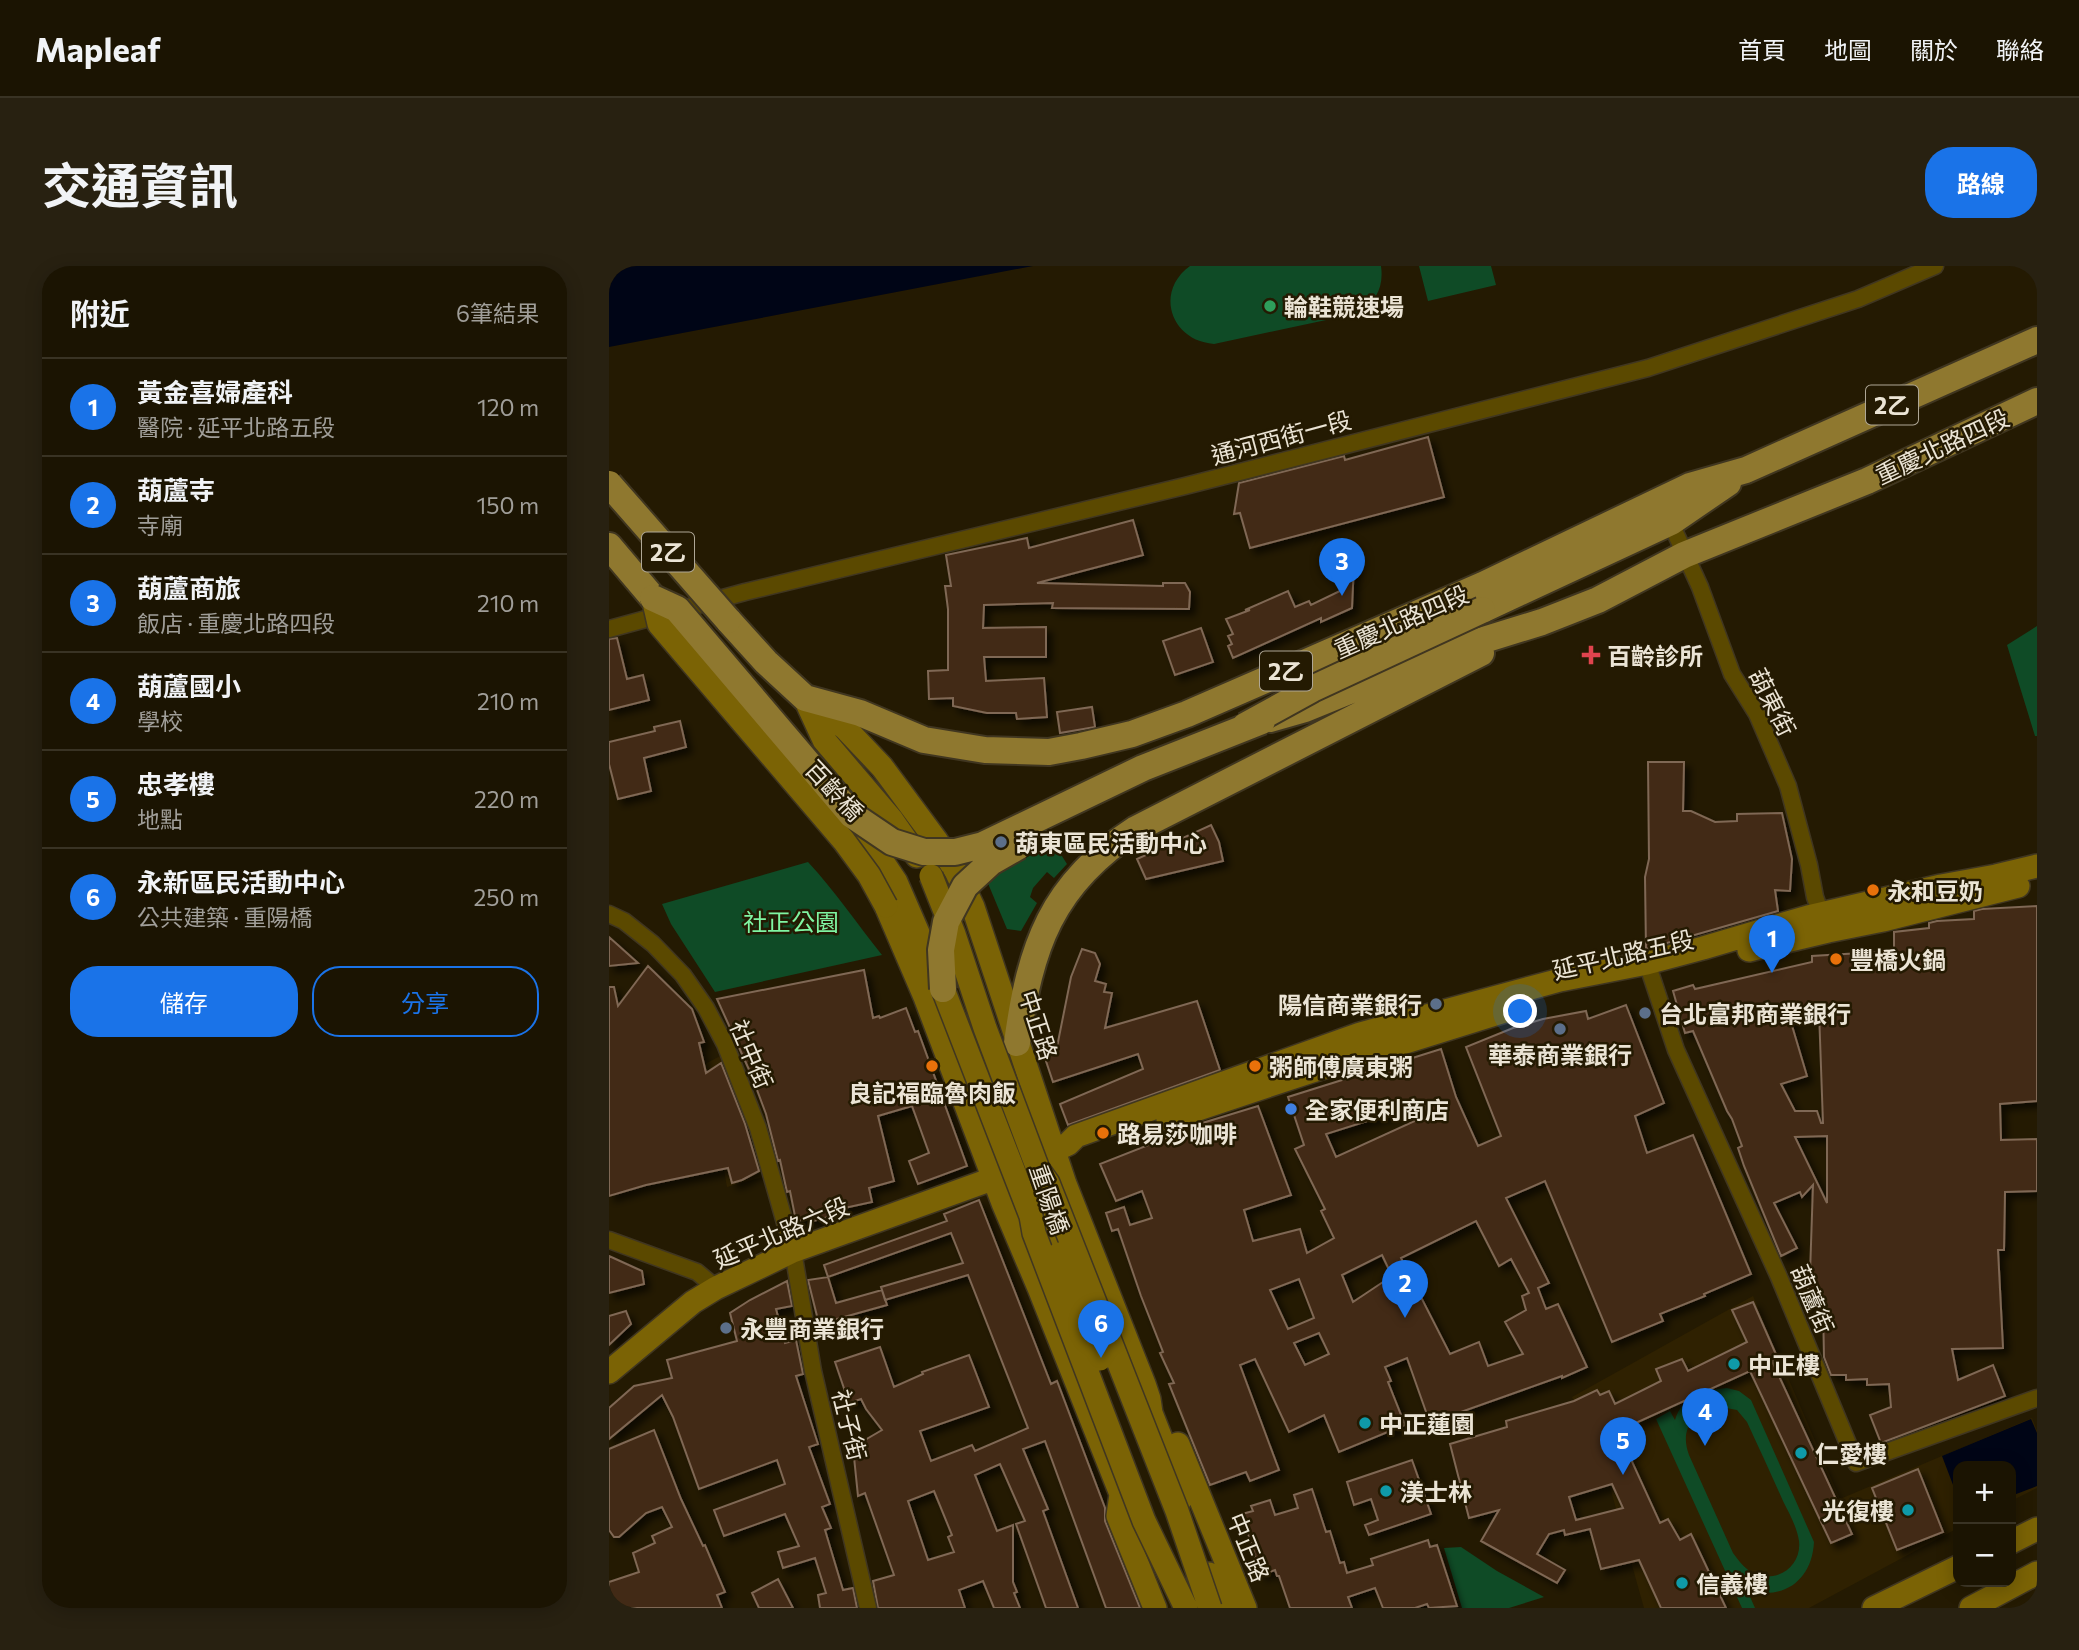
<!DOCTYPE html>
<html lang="zh-TW">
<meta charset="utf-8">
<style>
body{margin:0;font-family:Commissioner,"Noto Sans TC",sans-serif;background:#282111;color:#f1f3f6}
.controls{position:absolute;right:21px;bottom:21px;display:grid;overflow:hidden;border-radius:14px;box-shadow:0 4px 18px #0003}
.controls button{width:63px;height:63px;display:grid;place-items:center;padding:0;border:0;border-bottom:2px solid #393324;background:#1b1402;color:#f1f3f6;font:35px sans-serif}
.you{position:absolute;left:912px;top:746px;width:24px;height:24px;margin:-18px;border:5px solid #fff;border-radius:50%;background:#1a73e8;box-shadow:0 0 0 10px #1a73e833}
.badge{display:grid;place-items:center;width:46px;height:46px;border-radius:50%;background:#1a73e8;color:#fff;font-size:23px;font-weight:700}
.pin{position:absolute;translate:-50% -58px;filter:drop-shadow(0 2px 4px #0008)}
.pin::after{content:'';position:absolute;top:37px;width:24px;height:21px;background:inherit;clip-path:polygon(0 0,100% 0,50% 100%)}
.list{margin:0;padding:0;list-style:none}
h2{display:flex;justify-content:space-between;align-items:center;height:91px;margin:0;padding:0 28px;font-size:30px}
h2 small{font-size:23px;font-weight:400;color:#a09e99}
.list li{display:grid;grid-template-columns:46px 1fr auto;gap:21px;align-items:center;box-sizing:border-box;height:98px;padding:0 28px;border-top:2px solid #393324}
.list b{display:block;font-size:26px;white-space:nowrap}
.list p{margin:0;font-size:23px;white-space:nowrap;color:#a09e99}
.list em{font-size:23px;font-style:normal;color:#a09e99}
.actions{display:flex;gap:14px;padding:21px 28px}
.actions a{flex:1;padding:16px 0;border:2px solid #1a73e8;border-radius:28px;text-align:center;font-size:24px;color:#1a73e8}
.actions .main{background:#1a73e8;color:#fff}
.map{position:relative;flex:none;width:1428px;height:1342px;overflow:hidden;border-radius:28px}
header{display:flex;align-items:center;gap:42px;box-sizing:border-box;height:98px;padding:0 35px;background:#1b1402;border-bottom:2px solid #393324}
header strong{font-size:33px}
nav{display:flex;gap:38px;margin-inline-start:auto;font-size:24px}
.intro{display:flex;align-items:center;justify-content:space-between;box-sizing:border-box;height:168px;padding:0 42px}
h1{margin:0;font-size:49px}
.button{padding:18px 32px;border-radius:28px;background:#1a73e8;color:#fff;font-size:24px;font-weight:700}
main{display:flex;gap:42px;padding:0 42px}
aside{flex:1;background:#1b1402;border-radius:28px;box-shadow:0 4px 18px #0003}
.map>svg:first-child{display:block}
.built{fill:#2f2101}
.green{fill:#0f4b26;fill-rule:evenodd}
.water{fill:#000516}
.building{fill:#432a14;stroke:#7f6754;stroke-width:2;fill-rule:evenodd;filter:url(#shadow)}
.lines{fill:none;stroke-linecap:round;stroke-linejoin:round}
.street-casing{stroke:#403620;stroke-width:19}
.secondary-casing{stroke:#403620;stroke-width:26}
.primary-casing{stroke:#403620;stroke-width:30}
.street{stroke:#5b4900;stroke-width:16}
.secondary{stroke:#7b6305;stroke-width:23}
.primary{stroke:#8f782f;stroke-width:26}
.secondary-bridge-casing{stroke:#403620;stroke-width:26;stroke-linecap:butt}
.primary-bridge-casing{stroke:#403620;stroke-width:30;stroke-linecap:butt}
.secondary-bridge{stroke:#7b6305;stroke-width:23}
.primary-bridge{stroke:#8f782f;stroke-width:26}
.leisure-dot{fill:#2e9e5b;stroke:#241a02;stroke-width:2.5}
.health-dot{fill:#e0444e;stroke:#241a02;stroke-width:2.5}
.service-dot{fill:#5c6f8a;stroke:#241a02;stroke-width:2.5}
.food-dot{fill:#e8710a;stroke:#241a02;stroke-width:2.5}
.shop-dot{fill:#3f7fe0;stroke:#241a02;stroke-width:2.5}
.culture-dot{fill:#0f9aa8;stroke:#241a02;stroke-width:2.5}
.labels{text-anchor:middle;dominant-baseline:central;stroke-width:5;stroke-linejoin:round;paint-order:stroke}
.shield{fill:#241a02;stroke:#afa796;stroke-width:2}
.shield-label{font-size:23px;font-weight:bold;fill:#ebe4d5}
.poi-label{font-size:24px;font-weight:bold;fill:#ebe4d5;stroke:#241a02;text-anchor:start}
.street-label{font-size:24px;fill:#ebe4d5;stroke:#241a02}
.park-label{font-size:24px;fill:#7ff5a2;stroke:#241a02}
</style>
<header>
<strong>Mapleaf</strong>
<nav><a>首頁</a><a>地圖</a><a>關於</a><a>聯絡</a></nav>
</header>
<div class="intro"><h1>交通資訊</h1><a class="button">路線</a></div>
<main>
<aside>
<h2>附近<small>6筆結果</small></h2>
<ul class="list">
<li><span class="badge">1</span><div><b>黃金喜婦產科</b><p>醫院 · 延平北路五段</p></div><em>120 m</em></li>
<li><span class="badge">2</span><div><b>葫蘆寺</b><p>寺廟</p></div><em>150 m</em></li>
<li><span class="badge">3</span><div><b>葫蘆商旅</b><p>飯店 · 重慶北路四段</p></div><em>210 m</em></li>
<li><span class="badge">4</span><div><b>葫蘆國小</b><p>學校</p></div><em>210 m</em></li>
<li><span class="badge">5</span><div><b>忠孝樓</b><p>地點</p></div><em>220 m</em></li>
<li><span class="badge">6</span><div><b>永新區民活動中心</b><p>公共建築 · 重陽橋</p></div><em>250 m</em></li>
</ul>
<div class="actions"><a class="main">儲存</a><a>分享</a></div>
</aside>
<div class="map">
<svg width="1428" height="1342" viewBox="0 0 1428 1342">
<defs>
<filter id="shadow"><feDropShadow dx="5.5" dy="5.5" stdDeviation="3.5" flood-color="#0009"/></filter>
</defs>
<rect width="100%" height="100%" fill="#241a02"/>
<path class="built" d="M117,787L158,910L118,921L96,798Z
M1144,1030L1231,1233L1423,1152L1428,1165V1222L1402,1235V1200H1349V1262L1200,1342H1035L1001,1221L963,1131Z"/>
<path class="green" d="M581,0H772C775,21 767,36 750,47L605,78C562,75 545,26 581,0Z
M810,0H882L887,19L819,35Z
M1428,360V470H1426L1398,379Z
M444,576L458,598L445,612L438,606L424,622L421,631L428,637L412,665L398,663L378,615Z
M199,596C226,625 248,658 273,689L106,726L62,658L53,638Z
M1118,1122L1130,1125L1142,1134L1205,1276C1203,1314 1175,1335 1138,1324L1146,1342H1133L1047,1153L1061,1145L1066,1154C1073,1130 1095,1124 1118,1122ZM1106,1140L1128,1144L1138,1156C1150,1182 1162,1208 1174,1235C1180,1247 1188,1261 1190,1275C1192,1292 1181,1307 1164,1310C1145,1313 1134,1301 1124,1287L1080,1189C1071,1165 1082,1148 1106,1140Z
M852,1281L888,1305L935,1331L900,1342H853L835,1282Z"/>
<path class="water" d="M0,0H424L0,81Z
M1422,1153L1428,1167V1220L1402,1230V1200H1349V1232L1333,1190Z"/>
<path class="building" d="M819,171L835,231L641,282L631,247L625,248L630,217L735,190L736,194Z
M524,254L534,289L428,317L554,320V317H576L581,326L580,343L443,342L444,337L375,339L374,362L437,361V391H375L377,415L435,412L438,451L408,453L407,447H378L344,440V432L320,433L319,405L339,404V343L336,320H342L337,289L418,272L420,282Z
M738,296L745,297L743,342L712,356V352L624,392L619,380L623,378L619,370L624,368L617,353L641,344H636L679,325L686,341L700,335L702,339L733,324Z
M592,362L604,396L566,409L554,375Z
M8,372L18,413L34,409L40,434L0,444V373Z
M483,441L486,461L451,467L448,446Z
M71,455L77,481L35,492L42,525L9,533L0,498V476L46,465L45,461Z
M1039,496H1075L1074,545H1082L1106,556L1128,555V548L1173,547L1183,593L1181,625L1166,624L1169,645L1037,683L1036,611L1040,593Z
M602,559L610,576L614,595L537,613L528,593Z
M1428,640V835L1391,838L1392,874L1428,873V925L1396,926L1395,984H1389L1394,1082L1343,1083L1349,1114L1384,1099L1396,1130L1272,1177L1261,1149L1282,1141L1280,1118L1258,1119V1113L1237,1114V1109H1222L1215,1091L1214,1040L1200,1041L1198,1002L1201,1008L1204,919L1193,931L1191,926L1165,937L1188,982L1172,990L1135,900L1129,882L1133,880L1123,853L1118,845L1084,765L1076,767L1064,725L1084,719L1086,723L1203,696V690L1285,685V666L1320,662V657L1328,655L1365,653V645L1373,643ZM1210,745L1214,857H1212L1208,845H1186L1172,818L1198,810L1181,753ZM1218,870V937L1186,871Z
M0,671L29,697L0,700Z
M473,683L486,687L491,698L486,715L497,718L495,726L503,727L496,762L588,735L611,804L459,859L451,838L534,803L529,788L444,816L434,786L448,781L462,711Z
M39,700L83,743L95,776L90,777L97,807L112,797L136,858L150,905L133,914L123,917L119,902L37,919L0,930V721H5L9,740Z
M255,704L264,752L270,750L271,752L297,742L306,766L309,765L358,900L309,918L300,895L320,887L303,840L269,850L285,915L260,922L263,936L226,944L227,949L204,955L203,952L187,955L181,925L178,926L171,894L169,895L157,848L142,808L108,733Z
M1017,739L1055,837L1026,850L1038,887L1084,869L1142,1008L1095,1028L1096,1030L1051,1048L1054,1055L1003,1076L936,915L897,932L940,1017L929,1022L937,1043L949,1038L978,1101L953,1112V1110L821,1157L798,1092L776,1101L782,1115L779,1116L796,1159L730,1186L715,1149L680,1166L646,1093L631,1099L670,1204L641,1215L637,1206L601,1219L560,1118L565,1117L551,1087L554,1086L532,1030L509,963L503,965L497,947L515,941L521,959L543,952L533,925L507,935L491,898L565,869L564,866L649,840L682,929L635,944L644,975L691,963L698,987L725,972L712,945L716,943L686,883L695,879L679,831L832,783L847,831L869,880L892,870L857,781L904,762L934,753L977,745L979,753ZM815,837L819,849L727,891L717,868ZM867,955L890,1000L902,993L920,1027L913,1030L917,1044L896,1056L914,1088L879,1100L870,1076L841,1088L792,992ZM773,989L783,1010L744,1036L733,1009ZM690,1013L705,1052L679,1063L661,1024ZM710,1067L720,1088L696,1099L685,1077Z
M370,934L442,1118L448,1115L496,1242V1255L531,1342H497L436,1175L414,1183L439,1243L434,1245L469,1342H437L407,1258L416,1255L391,1198L366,1209L388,1265L404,1259V1316L408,1326L405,1327L411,1342H385L374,1315L350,1324L356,1342H269L264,1315L285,1309L256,1227L249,1230L244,1181L273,1164L257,1143L252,1133L240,1137L226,1096L271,1081L285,1121L314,1108L313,1106L360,1089L380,1141L311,1165L322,1195L363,1179L366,1185L419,1162L359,1009L276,1034L272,1021L354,997L342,967L219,1011L215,999L338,955L335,948ZM325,1225L343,1269L339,1271L345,1286L319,1294L299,1235Z
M0,990L33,1005L35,1018L0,1027Z
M219,1011L227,1037L273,1024L278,1039L210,1058L199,1014Z
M178,1015L183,1040L167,1043L176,1077L187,1074L194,1108L187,1110L209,1178L200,1181L221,1238L213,1241L222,1262L216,1264L234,1324L244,1322L248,1342H211L209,1329L217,1327L206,1292L174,1302L169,1286L190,1280L176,1248L115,1270L105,1244L176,1218L168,1194L90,1223L64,1151L53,1129L0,1173V1142L25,1120L63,1112L58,1094L128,1075L121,1047L141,1034Z
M1144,1036L1169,1093L1163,1095L1243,1268L1222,1277L1141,1105L1009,1165L1051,1257L1059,1253L1071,1274L1082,1268L1117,1342H1052L1030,1294L992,1303L981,1263L956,1269L955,1264L940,1268L928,1288L956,1304L948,1317L872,1275L890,1244L860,1252L841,1178L898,1161L897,1155L965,1135L988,1124L991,1129L1000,1125L1006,1138L1052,1115L1047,1103L1073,1093L1079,1105L1138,1076L1123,1044ZM1003,1218L1014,1242L967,1254L960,1231Z
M17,1045L22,1058L0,1079V1050Z
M45,1164L72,1233L94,1280L96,1279L116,1326L108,1329L113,1342H0V1316L30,1306L24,1287L46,1277L43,1270L63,1261L53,1241L37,1247L10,1271H5L0,1264V1183Z
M803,1194L822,1248L760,1269L756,1259L769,1254L762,1233L745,1239L738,1216Z
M1309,1203L1334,1266L1288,1284L1263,1222Z
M703,1223L717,1266L721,1265L731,1297L735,1296L738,1307L764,1299L762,1293L819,1274L821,1281L828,1279L848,1340L820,1342L818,1338L806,1342H774L766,1322L739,1331L743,1342H681L670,1310H668L666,1304L652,1309L633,1248L644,1245L642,1240L661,1234L666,1249L689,1242L685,1229Z
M169,1313L184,1342H150L143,1327Z"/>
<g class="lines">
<g class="street-casing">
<path id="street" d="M1059,251L1091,321L1123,408L1148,448L1179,520L1200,599L1206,631L1215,656
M0,363L136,326L576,220L1039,102L1249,33L1326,0
M0,648L15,655L44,678L74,709L97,742L116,778L149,862L184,985L204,1105L259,1342
M1038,697L1067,784L1170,1011L1247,1197L1428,1132
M0,974L88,1006L107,1022"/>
</g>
<g class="secondary-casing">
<path id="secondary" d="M202,436L237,463L273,501L327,574L347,605L364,641L456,918L535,1118L540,1133L542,1147L564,1203L566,1221L571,1234
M198,437L215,474L283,554L308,590
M245,553L287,616L332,720
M277,640L316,731L394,937L430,1022L512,1228L509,1250L546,1342
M1140,684L1219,665L1274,654L1409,620
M559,853L700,806L899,744
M429,904C429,935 445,958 450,988
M0,1106L84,1036L107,1022L184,985L386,912L459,878L467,870L751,768L951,714L1038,697L1094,682L1199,651L1332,620L1387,610L1428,600
M569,1178L636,1342
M1402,1276L1428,1263
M600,1308L613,1342
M1265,1342L1349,1301
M1362,1342L1428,1307"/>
</g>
<g class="primary-casing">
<path id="primary" d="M0,280L44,332
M873,344L1062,256L1119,217
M119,354L157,396L196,432L251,447L315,474L376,484L440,486L472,480L523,468L578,448L874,319L1081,220L1137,204L1428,74
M661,453L696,443L836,386L933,356L989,334L1075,289L1258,215L1428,135
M408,777C421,681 442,618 527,563L872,387"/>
</g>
<use href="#street" class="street"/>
<use href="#secondary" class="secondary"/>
<use href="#primary" class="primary"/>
<g class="secondary-bridge-casing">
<path id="secondary-bridge" d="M44,332L50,358L235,575L260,609L277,640
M322,610L345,668L376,762L429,903L439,917L568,1245L601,1342
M334,723L422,950L425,967L535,1255L577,1342
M450,988L491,1093"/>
</g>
<g class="primary-bridge-casing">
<path id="primary-bridge" d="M0,218L119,354
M44,332L68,343L243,549L283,576L315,586H346L374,579L534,502L653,455
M636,460L703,423L873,344
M334,723L332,684L337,656L356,620L382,596L410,580"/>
</g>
<use href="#secondary-bridge" class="secondary-bridge"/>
<use href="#primary-bridge" class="primary-bridge"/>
</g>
<circle class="leisure-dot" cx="661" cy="40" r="7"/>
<path class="health-dot" d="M978.5 378.5h7v7h7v7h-7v7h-7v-7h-7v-7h7z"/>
<g class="service-dot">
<circle cx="392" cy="576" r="7"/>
<circle cx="827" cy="738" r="7"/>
<circle cx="1036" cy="747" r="7"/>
<circle cx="951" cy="763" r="7"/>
<circle cx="117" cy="1062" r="7"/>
</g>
<g class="food-dot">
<circle cx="1264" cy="624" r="7"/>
<circle cx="1227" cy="693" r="7"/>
<circle cx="323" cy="800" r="7"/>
<circle cx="646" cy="800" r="7"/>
<circle cx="494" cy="867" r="7"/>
</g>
<circle class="shop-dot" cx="682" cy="843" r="7"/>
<g class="culture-dot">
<circle cx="1125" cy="1098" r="7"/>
<circle cx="756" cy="1157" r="7"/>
<circle cx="1192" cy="1187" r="7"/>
<circle cx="777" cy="1225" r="7"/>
<circle cx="1299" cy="1244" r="7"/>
<circle cx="1073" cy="1317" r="7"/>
</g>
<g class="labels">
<g class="shield">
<rect x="1257" y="119.5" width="52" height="39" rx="5"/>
<rect x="33" y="266.5" width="52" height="39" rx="5"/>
<rect x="651" y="385.5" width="52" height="39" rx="5"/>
</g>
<g class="shield-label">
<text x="1283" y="139">2乙</text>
<text x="59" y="286">2乙</text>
<text x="677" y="405">2乙</text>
</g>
<g class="poi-label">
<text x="675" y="40">輪鞋競速場</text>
<text x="998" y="389">百齡診所</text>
<text x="406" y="576">葫東區民活動中心</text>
<text x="1278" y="624">永和豆奶</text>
<text x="1241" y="693">豐橋火鍋</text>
<text x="813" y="738" text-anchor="end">陽信商業銀行</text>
<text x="1050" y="747">台北富邦商業銀行</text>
<text x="951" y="788" text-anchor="middle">華泰商業銀行</text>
<text x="660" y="800">粥師傅廣東粥</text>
<text x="323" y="826" text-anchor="middle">良記福臨魯肉飯</text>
<text x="696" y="843">全家便利商店</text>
<text x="508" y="867">路易莎咖啡</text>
<text x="131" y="1062">永豐商業銀行</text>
<text x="1139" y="1098">中正樓</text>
<text x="770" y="1157">中正蓮園</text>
<text x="1206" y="1187">仁愛樓</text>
<text x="791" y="1225">渼士林</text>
<text x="1285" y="1244" text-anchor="end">光復樓</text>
<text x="1087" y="1317">信義樓</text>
</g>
<g class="street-label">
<text transform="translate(672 171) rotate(-15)">通河西街一段</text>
<text transform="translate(1333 180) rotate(-25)">重慶北路四段</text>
<text transform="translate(792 355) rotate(-24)">重慶北路四段</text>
<text transform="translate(1164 436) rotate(63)">葫東街</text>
<text transform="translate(226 524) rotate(47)">百齡橋</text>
<text transform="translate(1014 688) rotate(-13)">延平北路五段</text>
<text transform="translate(430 759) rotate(72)">中正路</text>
<text transform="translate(143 788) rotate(67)">社中街</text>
<text transform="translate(441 933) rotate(71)">重陽橋</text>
<text transform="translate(172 966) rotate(-23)">延平北路六段</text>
<text transform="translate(1204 1033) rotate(67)">葫蘆街</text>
<text transform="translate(241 1159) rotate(76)">社子街</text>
<text transform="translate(640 1281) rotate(68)">中正路</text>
</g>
<g class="park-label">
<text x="182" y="655">社正公園</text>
</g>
</g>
</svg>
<div class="controls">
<button>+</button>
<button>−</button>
</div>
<div class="you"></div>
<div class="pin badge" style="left:1163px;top:707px">1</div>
<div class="pin badge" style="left:796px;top:1052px">2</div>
<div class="pin badge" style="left:733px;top:330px">3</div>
<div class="pin badge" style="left:1096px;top:1180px">4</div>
<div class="pin badge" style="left:1014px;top:1209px">5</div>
<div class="pin badge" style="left:492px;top:1092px">6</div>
</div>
</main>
